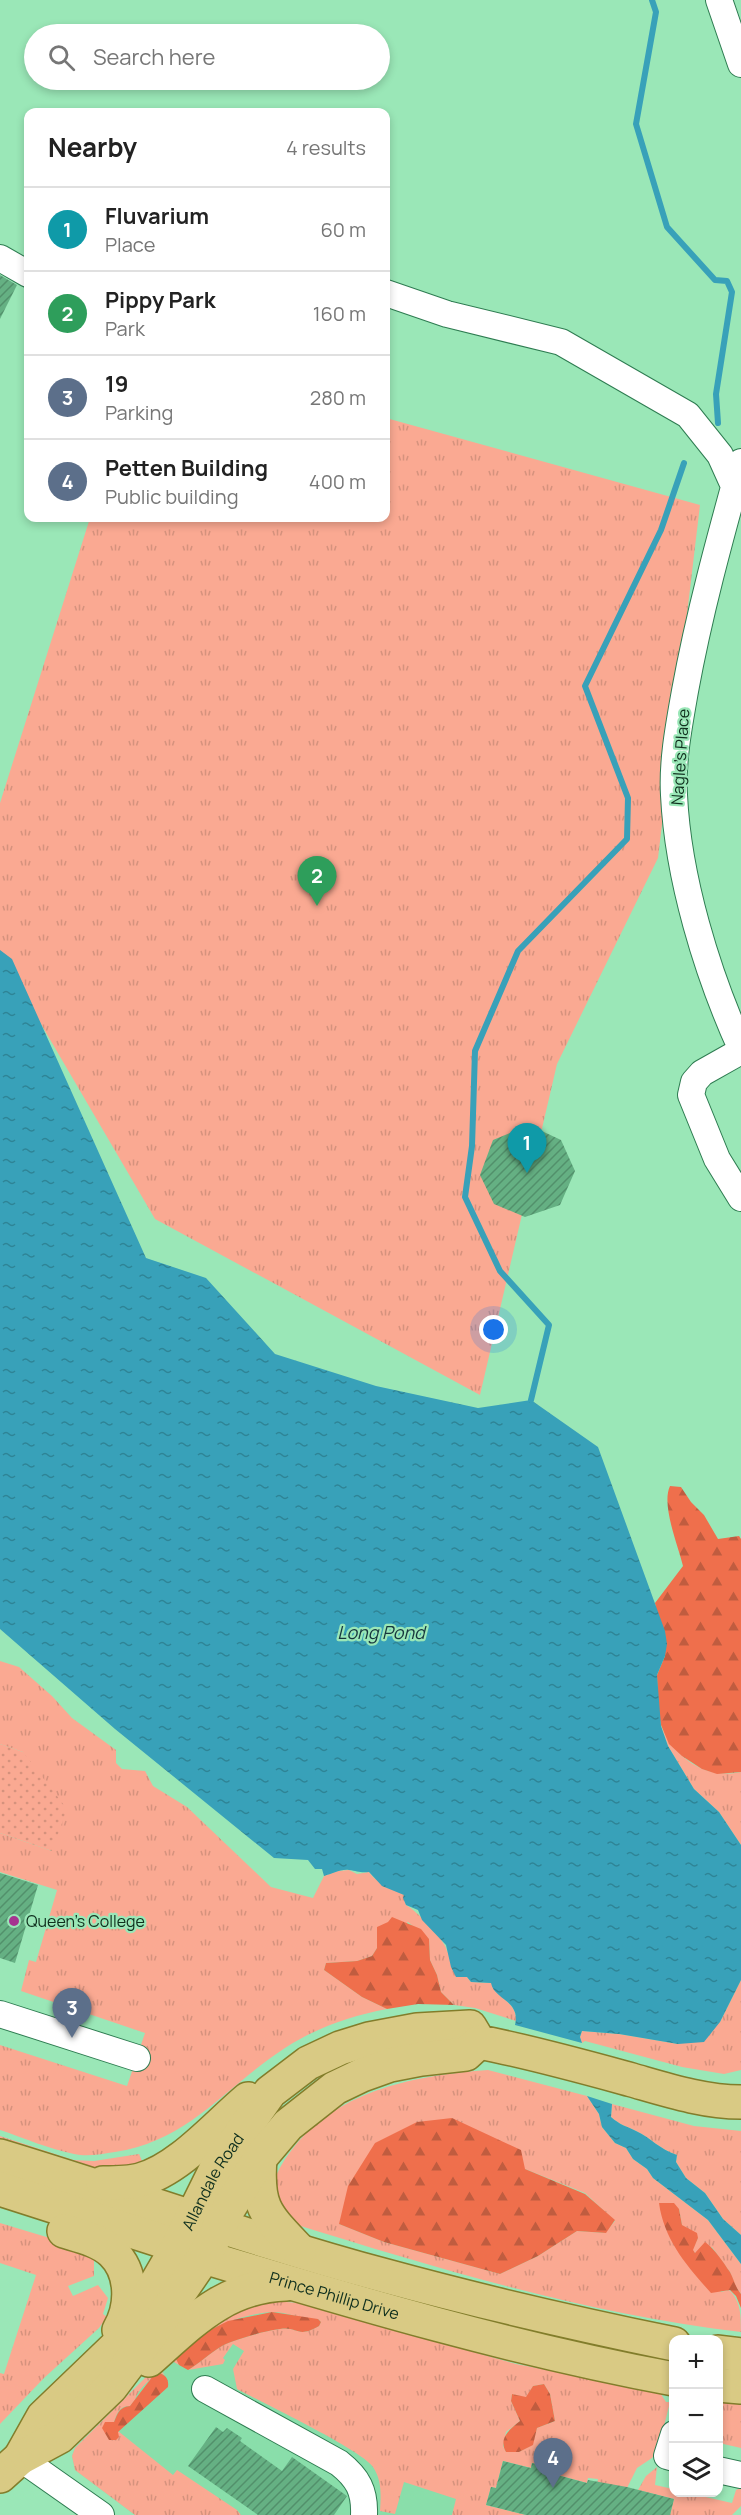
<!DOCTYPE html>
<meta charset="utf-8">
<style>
body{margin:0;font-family:Manrope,sans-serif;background:#f2f2f2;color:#222}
.controls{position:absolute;right:18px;bottom:18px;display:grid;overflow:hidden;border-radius:12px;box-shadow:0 3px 9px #0003}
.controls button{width:54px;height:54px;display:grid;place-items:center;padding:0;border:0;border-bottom:2px solid #e0e0e0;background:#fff;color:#222;font:30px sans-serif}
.you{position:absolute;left:494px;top:1330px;width:21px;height:21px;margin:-15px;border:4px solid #fff;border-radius:50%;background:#1a73e8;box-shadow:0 0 0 9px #1a73e833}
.badge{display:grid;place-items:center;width:39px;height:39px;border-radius:50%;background:#a63490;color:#fff;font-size:20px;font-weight:700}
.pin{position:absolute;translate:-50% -50px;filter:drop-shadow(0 2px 3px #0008)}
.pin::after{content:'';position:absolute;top:32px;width:21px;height:18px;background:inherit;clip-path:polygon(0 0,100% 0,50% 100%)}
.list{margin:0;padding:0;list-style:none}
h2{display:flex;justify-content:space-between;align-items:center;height:78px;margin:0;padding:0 24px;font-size:26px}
h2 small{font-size:20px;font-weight:400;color:#767676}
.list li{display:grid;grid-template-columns:39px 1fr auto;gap:18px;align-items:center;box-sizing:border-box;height:84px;padding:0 24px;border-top:2px solid #e0e0e0}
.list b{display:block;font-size:22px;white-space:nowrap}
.list p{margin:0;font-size:20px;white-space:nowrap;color:#767676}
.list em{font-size:20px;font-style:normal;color:#767676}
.icon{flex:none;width:33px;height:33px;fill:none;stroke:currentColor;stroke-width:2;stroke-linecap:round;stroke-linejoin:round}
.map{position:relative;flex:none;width:741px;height:2515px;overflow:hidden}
.search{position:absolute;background:#fff;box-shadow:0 3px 9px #0003;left:24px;top:24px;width:366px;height:66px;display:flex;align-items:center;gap:15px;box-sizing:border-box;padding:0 21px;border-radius:33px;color:#767676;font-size:22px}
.panel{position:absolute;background:#fff;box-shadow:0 3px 9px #0003;left:24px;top:108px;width:366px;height:414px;border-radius:12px}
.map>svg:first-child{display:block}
.built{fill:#89deaa}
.grass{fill:url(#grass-tufts);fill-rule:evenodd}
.forest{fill:url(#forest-firs)}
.garden{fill:url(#garden-dots)}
.water{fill:url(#water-ripples)}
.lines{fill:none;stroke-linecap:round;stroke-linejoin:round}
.stream{stroke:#38a1b9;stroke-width:6}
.building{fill:url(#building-hatch)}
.minor-casing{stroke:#2e7c51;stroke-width:28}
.major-casing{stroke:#827d2b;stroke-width:36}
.minor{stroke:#fff;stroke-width:26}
.major{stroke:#d9ca84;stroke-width:33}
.poi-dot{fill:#a63490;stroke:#9ae7b7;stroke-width:2}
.labels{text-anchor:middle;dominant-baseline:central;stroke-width:4.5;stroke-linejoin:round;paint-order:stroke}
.street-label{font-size:16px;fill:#10301e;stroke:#9ae7b7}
.poi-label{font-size:16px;fill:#10301e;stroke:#9ae7b7;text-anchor:start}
.water-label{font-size:18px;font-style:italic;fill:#16353d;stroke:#9ae7b7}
</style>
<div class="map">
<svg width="741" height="2515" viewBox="0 0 741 2515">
<defs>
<pattern id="grass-tufts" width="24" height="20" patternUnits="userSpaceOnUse" patternTransform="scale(1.5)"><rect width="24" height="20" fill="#faa992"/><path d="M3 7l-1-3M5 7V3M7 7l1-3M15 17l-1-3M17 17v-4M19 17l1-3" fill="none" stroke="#d5927d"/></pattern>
<pattern id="forest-firs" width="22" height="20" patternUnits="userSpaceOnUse" patternTransform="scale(1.5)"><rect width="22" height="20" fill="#ef6f4c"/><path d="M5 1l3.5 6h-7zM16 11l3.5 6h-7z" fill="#c05c3f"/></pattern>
<pattern id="garden-dots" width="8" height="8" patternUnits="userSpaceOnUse" patternTransform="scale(1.5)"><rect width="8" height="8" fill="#faa992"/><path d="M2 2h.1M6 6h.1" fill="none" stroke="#d5927d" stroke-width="1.8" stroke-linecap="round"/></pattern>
<pattern id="water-ripples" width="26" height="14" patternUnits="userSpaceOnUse" patternTransform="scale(1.5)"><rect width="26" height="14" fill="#38a1b9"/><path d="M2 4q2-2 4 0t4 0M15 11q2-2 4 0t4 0" fill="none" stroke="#2e8496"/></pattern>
<pattern id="building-hatch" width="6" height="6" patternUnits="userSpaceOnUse" patternTransform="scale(1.5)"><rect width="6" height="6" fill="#65b083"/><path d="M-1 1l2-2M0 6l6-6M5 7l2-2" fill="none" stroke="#52906b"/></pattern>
</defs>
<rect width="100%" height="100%" fill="#9ae7b7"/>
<path class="built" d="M300,2303L408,2335L479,2515H135L75,2470L72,2456L75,2448L201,2327Z"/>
<path class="grass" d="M386,418L700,505L658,858L557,1064L480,1395L155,1219L0,954V803L90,518H386Z
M0,1661L19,1667L52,1696L72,1718L116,1750V1763L122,1769L145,1771L153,1786L187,1807L271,1887L313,1898L324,1876L338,1871L349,1870L357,1874L369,1872L374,1878L404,1895L406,1905C416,1910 446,1941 447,1951L471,1982L492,1983C494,1998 517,2000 516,2021L475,2008L454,2005L441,1992L437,1975L430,1960L429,1939L408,1922L377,1948L372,1956L357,1961L326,1963L324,1970L362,1997L387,2009C350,2016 316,2028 285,2048C226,2086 189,2141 115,2152C102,2154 87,2157 74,2154C49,2149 24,2138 0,2130V2045L127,2086L145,2033L21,1991L29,1960L36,1962L57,1890L0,1872V1833L52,1851L23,1752L0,1744Z
M661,1726C675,1757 704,1780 741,1772V1845L719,1812L694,1789L668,1746Z
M741,1980V2070L724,2074L682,2067L585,2041L582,2043L580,2037L582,2031L619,2034L678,2044L720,2022Z
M488,2070L587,2096L599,2114L602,2127L615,2143L626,2148L633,2159L647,2169L653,2178L708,2220L741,2264V2294L736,2287L730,2272L712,2247L695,2253L692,2250L698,2238L682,2225L679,2209L659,2203L721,2292L729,2290C741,2301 741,2316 741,2332C587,2314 439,2269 291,2223L275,2206C275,2199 273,2190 274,2183C277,2170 286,2157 294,2147C340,2089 418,2075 488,2070ZM525,2169L585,2193L615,2221L605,2233L577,2231L538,2256L500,2274L384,2242L339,2224Z
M612,2104L694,2126L741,2131V2235L723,2219L705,2193L686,2178L676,2162L677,2155C659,2149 651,2138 636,2131C626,2126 620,2125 611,2117Z
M0,2136L73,2160L94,2161L139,2154L143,2163L104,2170L89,2168L0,2142Z
M0,2223L83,2248L94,2260V2276L68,2286L73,2296L98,2285L108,2298L103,2314L107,2317L99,2328L44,2378L0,2424V2373L4,2374L36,2275L0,2263Z
M272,2301L300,2303L516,2364L659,2391L666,2402H670L658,2450L652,2458L637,2468L625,2492L597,2485L598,2479L588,2478L587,2483L546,2472V2467L532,2463L531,2468L503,2461L496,2488L491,2487L486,2505L526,2515H452L456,2499L404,2482L395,2514L380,2511C381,2496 382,2480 373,2467C362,2450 261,2402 237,2389L233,2369L244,2351L233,2344L223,2358L225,2360L223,2364L188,2370C200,2363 210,2353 222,2346C234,2340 267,2330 280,2329C298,2326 297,2339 319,2326L321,2322L318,2319C303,2320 288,2312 272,2312C249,2312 182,2334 176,2359L179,2365L167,2358C201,2327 225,2307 272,2301ZM544,2384L550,2394L555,2421L537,2428L532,2445L519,2452H506L503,2446L506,2432L520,2421L511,2401L512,2394L526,2398L533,2386Z
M159,2369L165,2375L160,2373C151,2377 137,2391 135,2400L130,2406C119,2406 117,2413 114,2422L108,2423L173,2475L177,2470L237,2510L241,2515H135L75,2470L72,2456L75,2448L147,2376Z
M718,2402L741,2403V2448L719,2443Z
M657,2467L655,2485L673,2489L674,2492L688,2493L732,2503L736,2490L741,2488V2506L732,2515H670L674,2499L638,2490L646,2476Z"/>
<path class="forest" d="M670,1486L681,1487L691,1502L704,1515L718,1539L739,1536L741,1539V1772L717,1774L702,1769L682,1756L669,1744L661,1725L658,1710L657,1675L665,1656L655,1603L683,1566C678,1545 661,1505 670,1486Z
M392,1917L421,1929L429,1939L430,1960L437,1975L441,1992L454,2005L418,2004L387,2009L362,1997L324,1970L326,1963L357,1961L372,1956L377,1948V1927L388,1922Z
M452,2118L521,2150L525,2169L585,2194L615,2220L606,2233L577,2231L538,2256L500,2274L384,2242L339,2224L348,2186L375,2143L417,2122Z
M659,2203H674L679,2209L682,2225L697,2233L698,2238L693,2250L695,2253L705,2242C715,2249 723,2262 730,2272C734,2279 735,2287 741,2294V2308L736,2296L730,2290L711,2293C687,2266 664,2240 659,2203Z
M272,2312L318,2319L321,2322L319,2326C297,2339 298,2326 280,2329C267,2330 234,2340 222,2346C210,2353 200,2363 188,2370L179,2365L176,2359V2355L202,2334L228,2321Z
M160,2373C166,2376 169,2379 168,2387L118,2432L119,2437L116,2440H109L102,2428L105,2422H114C118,2413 119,2407 130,2406L153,2376Z
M544,2384L550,2394L555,2421L537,2428L533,2445L519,2452H506C498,2438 510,2429 520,2421L511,2401L512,2394L526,2397L533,2386Z"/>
<path class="garden" d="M0,1744L23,1752L67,1809L52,1851L0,1833Z"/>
<path class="water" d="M0,950L12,959L146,1258L206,1278L275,1354L376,1386L478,1408L531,1400L598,1447L665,1631L667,1644L665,1656L657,1675L661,1726L668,1746L694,1789L719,1812L741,1845V1980L720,2022L704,2042L678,2044L619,2034L582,2031L580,2037L582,2043L515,2025C521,2000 494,2000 491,1983L471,1982L467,1977H456L451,1967L446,1945L422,1920L418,1910L406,1905L403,1898L404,1895L382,1886L369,1872C360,1873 357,1871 349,1870C340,1869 332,1874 324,1876L322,1869H315L308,1860L274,1858L115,1729L0,1629Z
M587,2096L612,2104L611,2117C620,2125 626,2126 636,2131C651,2138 659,2149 677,2155L676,2162L686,2178L705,2193L723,2219L741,2235V2264L708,2220L653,2178L647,2169L633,2159L626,2148L615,2143L602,2127L599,2114Z"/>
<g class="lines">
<path class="stream" d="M652,0L656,12L636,124L667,227L715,280L727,281L732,292L716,394L718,423
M531,1400L549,1325L500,1271L465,1197L472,1146L475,1051L518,951L627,839L628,798L585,686L661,530L684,463"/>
</g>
<path class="building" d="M0,275L17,285L0,319Z
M529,1125L561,1140L575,1171L560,1205L525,1217L494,1204L480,1175L493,1140Z
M0,1873L38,1885L15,1963L0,1958Z
M216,2427L223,2432L227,2428L242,2438L240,2441L282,2471L292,2457L347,2496L334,2515H258L188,2466Z
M503,2461L531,2468L532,2463L547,2467L546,2472L587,2483L588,2480L627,2487L674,2499L670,2515H526L486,2505L491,2487L496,2488Z"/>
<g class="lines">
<g class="minor-casing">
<path id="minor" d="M719,0L741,64
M0,258L28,274
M386,293L447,314L561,342L688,415L720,455L734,486
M741,462C720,538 699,614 685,691C679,725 672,761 674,795C678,878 707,973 741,1048
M741,1051L702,1073L694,1082L691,1095L717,1159L741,1198
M0,2014L137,2058
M205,2389L339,2463C358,2478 365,2491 364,2515
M674,2434L667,2456L674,2458
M20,2458L101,2515
M718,2470L741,2475"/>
</g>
<g class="major-casing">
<g id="major">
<path d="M0,2156C129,2195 256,2241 386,2276C481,2302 577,2324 674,2344"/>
<path d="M260,2158C256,2208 266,2215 299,2250"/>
<path d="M103,2183C115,2183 129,2183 140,2180C179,2170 218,2124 248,2099"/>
<path id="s1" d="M0,2189L178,2246L204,2257C360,2304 513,2349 674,2379"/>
<path d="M64,2231C80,2236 99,2240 112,2252C133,2272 133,2306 119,2330"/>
<path d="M718,2352L741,2355"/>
<path d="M149,2360C192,2322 225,2286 286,2284"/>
<path d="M718,2385L741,2387"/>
<path id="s2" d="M20,2458L43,2417L119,2344L132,2325L178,2246L216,2169L270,2092L308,2063L340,2048L369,2039L417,2030L470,2027L479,2042C531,2052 581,2066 632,2080C667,2090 704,2102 741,2102"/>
<path d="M0,2476L20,2458L59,2437L111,2387L151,2334L204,2257L229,2208L260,2158L288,2125L335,2088L362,2075L390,2065L421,2059L466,2054L479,2042"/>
</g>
</g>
<use href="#minor" class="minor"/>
<use href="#major" class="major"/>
</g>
<circle class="poi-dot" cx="14" cy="1921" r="6"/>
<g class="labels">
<g class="street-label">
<text transform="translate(680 757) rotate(-86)">Nagle's Place</text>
<text stroke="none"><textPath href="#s2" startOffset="340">Allandale Road</textPath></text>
<text stroke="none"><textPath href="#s1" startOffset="351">Prince Phillip Drive</textPath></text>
</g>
<g class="poi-label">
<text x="26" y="1921">Queen's College</text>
</g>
<g class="water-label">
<text x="381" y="1632">Long Pond</text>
</g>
</g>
</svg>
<div class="controls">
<button>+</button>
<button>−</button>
<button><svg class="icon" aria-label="layers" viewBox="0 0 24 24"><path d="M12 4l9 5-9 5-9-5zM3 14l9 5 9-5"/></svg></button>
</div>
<div class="you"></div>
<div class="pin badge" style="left:527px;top:1173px;background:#0f9aa8">1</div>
<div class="pin badge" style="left:317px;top:906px;background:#2e9e5b">2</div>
<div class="pin badge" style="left:72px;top:2038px;background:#5c6f8a">3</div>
<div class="pin badge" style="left:553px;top:2488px;background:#5c6f8a">4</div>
<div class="search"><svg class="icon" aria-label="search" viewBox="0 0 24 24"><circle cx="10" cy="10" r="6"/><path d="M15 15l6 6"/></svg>Search here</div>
<section class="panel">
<h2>Nearby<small>4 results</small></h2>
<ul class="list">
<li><span class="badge" style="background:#0f9aa8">1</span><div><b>Fluvarium</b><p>Place</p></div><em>60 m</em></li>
<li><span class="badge" style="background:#2e9e5b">2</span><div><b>Pippy Park</b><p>Park</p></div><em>160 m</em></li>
<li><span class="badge" style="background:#5c6f8a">3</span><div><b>19</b><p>Parking</p></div><em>280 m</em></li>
<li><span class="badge" style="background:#5c6f8a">4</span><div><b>Petten Building</b><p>Public building</p></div><em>400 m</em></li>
</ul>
</section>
</div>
